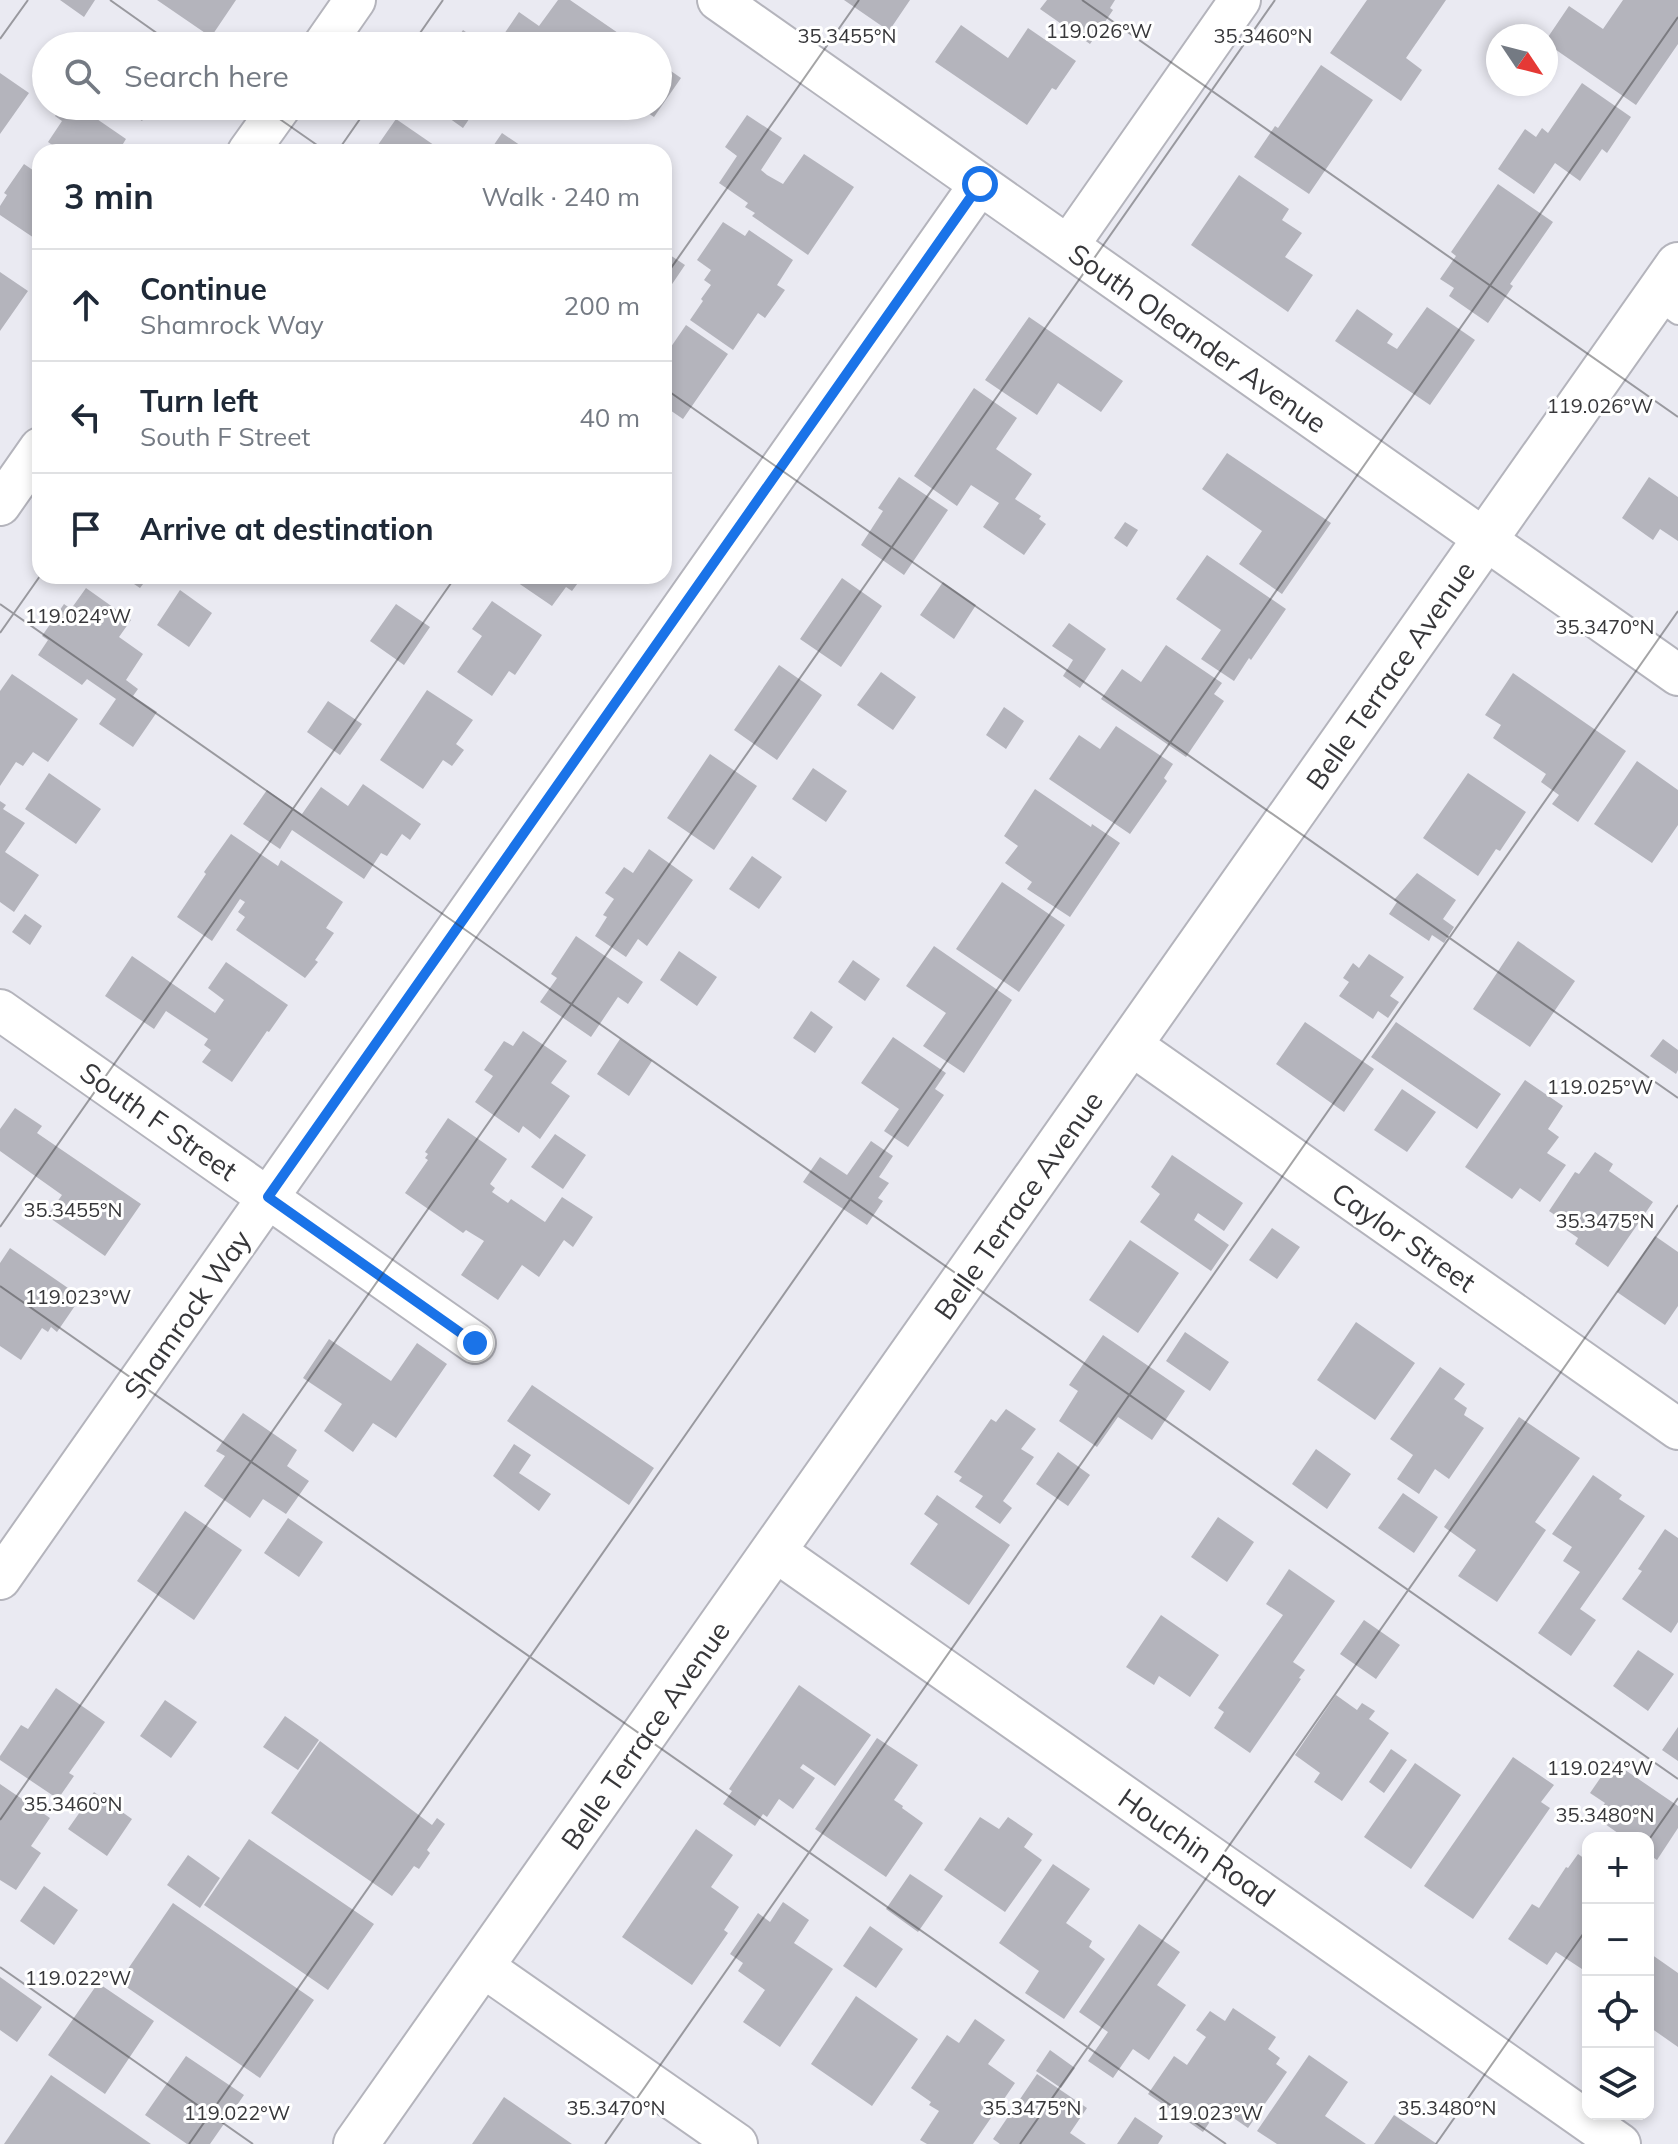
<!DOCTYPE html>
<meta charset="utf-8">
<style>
body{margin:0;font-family:Mulish,sans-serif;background:#f2f2f3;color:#1f2937}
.controls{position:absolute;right:24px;bottom:24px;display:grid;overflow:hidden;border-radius:16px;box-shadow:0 4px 12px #0003}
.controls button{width:72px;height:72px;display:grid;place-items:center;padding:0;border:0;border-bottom:2px solid #e0e1e3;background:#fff;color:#1f2937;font:40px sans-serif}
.compass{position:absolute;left:1486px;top:24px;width:72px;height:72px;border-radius:50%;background:#fff;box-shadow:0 4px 12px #0003;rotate:125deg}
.stop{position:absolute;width:24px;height:24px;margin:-18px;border:6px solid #1a73e8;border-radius:50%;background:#fff}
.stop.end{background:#1a73e8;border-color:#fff;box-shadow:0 2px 8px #0008}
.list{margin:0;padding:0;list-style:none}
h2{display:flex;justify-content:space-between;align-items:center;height:104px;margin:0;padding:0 32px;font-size:34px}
h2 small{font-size:26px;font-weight:400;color:#747a83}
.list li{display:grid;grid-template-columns:52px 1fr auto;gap:24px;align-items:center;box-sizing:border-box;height:112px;padding:0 32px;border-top:2px solid #e0e1e3}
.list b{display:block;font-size:30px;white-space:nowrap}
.list p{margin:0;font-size:26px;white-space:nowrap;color:#747a83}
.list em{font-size:26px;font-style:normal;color:#747a83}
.icon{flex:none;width:44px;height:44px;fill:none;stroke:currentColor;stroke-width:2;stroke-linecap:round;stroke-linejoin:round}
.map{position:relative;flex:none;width:1678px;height:2144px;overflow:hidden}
.search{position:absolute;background:#fff;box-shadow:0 4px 12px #0003;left:32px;top:32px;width:640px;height:88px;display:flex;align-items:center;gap:20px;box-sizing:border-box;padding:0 28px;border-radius:44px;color:#747a83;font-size:30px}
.panel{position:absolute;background:#fff;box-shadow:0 4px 12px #0003;left:32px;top:144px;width:640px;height:440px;border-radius:24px}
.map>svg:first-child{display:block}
.building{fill:#b4b4bc}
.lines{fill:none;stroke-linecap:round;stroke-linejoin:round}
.service-casing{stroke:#b4b4bc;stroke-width:24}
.minor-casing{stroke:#b4b4bc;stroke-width:44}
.tertiary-casing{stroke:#b4b4bc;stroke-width:48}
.service{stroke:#fff;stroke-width:20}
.minor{stroke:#fff;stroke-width:40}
.tertiary{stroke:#fff;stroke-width:44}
.route{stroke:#1a73e8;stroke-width:10}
.ticks{fill:none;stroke:#37373a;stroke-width:2;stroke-opacity:0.45}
.labels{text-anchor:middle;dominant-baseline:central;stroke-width:6;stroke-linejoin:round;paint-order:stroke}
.street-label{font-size:28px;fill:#37373a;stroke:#fff}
.ticks-label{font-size:20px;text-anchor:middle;fill:#37373a;stroke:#fff;stroke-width:6;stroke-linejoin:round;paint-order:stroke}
</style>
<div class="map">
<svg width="1678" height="2144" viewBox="0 0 1678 2144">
<rect width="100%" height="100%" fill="#eaeaf2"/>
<path class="building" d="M60,0H95L84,17Z
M157,0H236L211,37Z
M558,0H570L637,46H515L502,37L519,12L539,26Z
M844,0H910L889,31Z
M1047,0H1115L1110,8L1113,10L1090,44L1040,9Z
M1367,0H1446L1406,58L1422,70L1401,101L1330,53Z
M1623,0H1678V44L1636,105L1546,43V40L1569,6L1603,29Z
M961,25L1008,58L1028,28L1076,61L1056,90L1052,88L1027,125L935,62Z
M463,30L486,46H452Z
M658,62L681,78L654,117L637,106H658Z
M1321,65L1373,100L1309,194L1254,157L1275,126L1278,128Z
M0,73L29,93L0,134Z
M1582,83L1631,117L1607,153L1602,149L1580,181L1555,163L1534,194L1498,169L1525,129L1536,137L1542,128L1548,133Z
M62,106H78L126,139L118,152H62L48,142L62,121L55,116Z
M121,106H153L142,121Z
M432,106H478L463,128Z
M747,115L782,138L761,170L767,175L783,184L804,154L854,187L808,255L752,216L755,213L745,207L748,203L719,183L737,156L725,147Z
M396,119L444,152H373Z
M502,133L530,152H489Z
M24,164L40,175V242L0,215V206L7,195L4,193Z
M1239,175L1289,209L1282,220L1302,233L1285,257L1313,275L1288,312L1191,245Z
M1498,184L1553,222L1510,284L1513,286L1488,323L1449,296L1454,288L1440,279L1456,256L1451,252Z
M723,222L745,236L749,230L793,260L777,285L785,290L765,318L758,313L733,350L690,320L703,301L701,299L711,285L704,280L711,270L697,260Z
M664,251L685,265L664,296Z
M0,272L28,291L0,331Z
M1427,307L1475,340L1430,405L1335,341L1357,309L1393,334L1387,343L1397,349Z
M1029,317L1123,381L1101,412L1058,383L1037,415L985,380Z
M686,325L728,354L683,419L664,406V357Z
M974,388L1017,418L996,449L1032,474L1015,499L1041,516L1039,519L1046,524L1024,555L983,527L999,503L971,485L957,506L914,476Z
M1227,453L1331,523L1282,594L1239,564L1262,531L1202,489Z
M899,477L948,510L904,575L861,545L883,511L878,508Z
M1649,477L1678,497V541L1660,529L1653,540L1622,518Z
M1125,522L1138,530L1127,547L1114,538Z
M1207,555L1286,609L1251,660L1249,658L1234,681L1201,659L1221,630L1176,599Z
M122,576H149L140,588Z
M508,576H583L572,591L566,587L552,606Z
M842,578L882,606L841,667L800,639Z
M943,582L976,605L954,639L920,615Z
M86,588L131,620L119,637L143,654L126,680L138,689L133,696L157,712L133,747L99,724L116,699L87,679L82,685L38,655L48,640L42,636L64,604L71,609Z
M180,590L212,613L189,647L157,625Z
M492,601L542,635L515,675L509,671L492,696L457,672L482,636L472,629Z
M396,604L430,627L404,665L370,641Z
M1069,623L1106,649L1080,688L1063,676L1073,660L1052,646Z
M1166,645L1222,683L1214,694L1224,701L1186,757L1101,699L1122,669L1141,682Z
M779,665L822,695L777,760L734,730Z
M881,672L916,697L893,730L857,705Z
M1513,673L1626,751L1578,822L1552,804L1559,795L1541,782L1546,774L1493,738L1501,725L1485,715Z
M12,674L78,719L48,762L33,752L23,766L16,762L0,786V691Z
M427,690L473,720L456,744L464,750L452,766L443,760L423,789L380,760Z
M328,701L362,724L340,755L307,732Z
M1004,707L1024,721L1006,749L986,735Z
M1116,726L1173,764L1164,778L1167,781L1130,834L1049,779L1079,735L1100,749Z
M710,754L757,786L714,850L667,818Z
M1637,761L1678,790V825L1652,863L1594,824Z
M813,768L847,791L826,822L792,799Z
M49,773L101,809L76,844L25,809Z
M1468,773L1526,812L1500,851L1496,849L1478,876L1423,838Z
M363,784L421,824L410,840L402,834L387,856L381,853L364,879L292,830L280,849L243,824L267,790L302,814L321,787L348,806Z
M1035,789L1091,827L1092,824L1120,843L1070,917L1027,889L1032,882L1005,863L1018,846L1004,836Z
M0,801L6,805L3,809L25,823L5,852L39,875L14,912L0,902Z
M231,834L278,866L281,860L343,902L326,928L334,933L315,960L318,962L305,978L236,930L245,917L238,912L245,902L240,899L212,941L177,917L206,874L204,872Z
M649,849L693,880L647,946L638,939L626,957L595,936L607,917L603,915L614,899L605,893L624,867L633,873Z
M752,856L782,877L759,909L729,889Z
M1417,873L1456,900L1443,919L1454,927L1444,943L1432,935L1429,941L1389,914L1397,902L1394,900Z
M1002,882L1065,925L1019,992L956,949Z
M25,914L42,926L30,945L12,932Z
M576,936L643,982L628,1004L618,997L591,1037L540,1002L557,978L551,974Z
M1518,941L1575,981L1530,1047L1473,1009Z
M934,946L1012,1000L964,1073L923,1046L946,1013L906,986Z
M679,951L717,977L697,1006L660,980Z
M1369,954L1404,977L1390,996L1399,1002L1388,1018L1378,1011L1373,1019L1339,996L1349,982L1343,978L1353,963L1359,968Z
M132,956L215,1013L224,1000L208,988L226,962L288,1005L269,1032L267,1031L232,1082L202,1062L211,1050L204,1045L208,1039L166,1011L154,1029L105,996Z
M853,960L880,979L865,1001L838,982Z
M811,1011L833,1027L815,1053L793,1038Z
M1305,1022L1374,1069L1344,1112L1276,1064Z
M1396,1022L1501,1094L1477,1129L1371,1057Z
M523,1031L567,1061L551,1083L570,1096L540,1139L523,1126L519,1133L475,1102L493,1076L484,1070L504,1041L513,1046Z
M893,1037L946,1073L935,1089L944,1095L908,1147L884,1131L899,1109L861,1083Z
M620,1039L652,1061L629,1096L597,1074Z
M1663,1039L1678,1050V1070L1676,1074L1650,1056Z
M1525,1080L1563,1106L1548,1129L1559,1137L1547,1153L1566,1165L1540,1202L1520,1188L1512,1199L1465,1167Z
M1402,1089L1436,1112L1407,1152L1374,1130Z
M15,1108L42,1126L37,1133L141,1204L105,1256L47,1216L62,1195L0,1151V1129Z
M448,1118L507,1159L490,1184L495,1188L492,1192L508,1203L511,1199L545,1222L562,1197L593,1217L573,1247L564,1240L539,1277L522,1265L498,1300L461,1275L484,1241L466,1230L463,1233L405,1193L428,1160L425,1158L428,1154L425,1152Z
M555,1134L586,1155L563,1189L531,1167Z
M871,1141L893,1156L879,1177L889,1183L878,1198L883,1201L867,1225L803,1182L820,1157L847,1175Z
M1595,1152L1613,1164L1609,1171L1653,1202L1608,1267L1575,1244L1578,1238L1565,1229L1568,1224L1549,1211L1575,1172L1579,1174Z
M1172,1155L1243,1203L1224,1231L1198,1213L1194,1220L1229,1245L1211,1271L1140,1222L1160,1194L1151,1187Z
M1272,1228L1300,1247L1277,1279L1249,1260Z
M1655,1236L1678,1252V1306L1665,1325L1617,1292Z
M1130,1240L1179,1273L1138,1333L1089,1300Z
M10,1248L81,1297L57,1332L51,1327L48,1332L42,1328L21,1360L0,1346V1263Z
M1356,1322L1415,1363L1375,1420L1317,1380Z
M1185,1332L1229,1362L1210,1391L1166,1361Z
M1103,1335L1185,1391L1152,1440L1118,1417L1097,1447L1059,1421L1078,1391L1069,1385Z
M329,1339L391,1381L417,1343L447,1364L396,1438L373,1423L353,1452L324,1431L342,1404L303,1378Z
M1440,1367L1465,1384L1454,1399L1467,1408L1464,1415L1484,1428L1449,1479L1435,1469L1419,1494L1397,1479L1413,1455L1390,1439Z
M532,1385L654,1468L629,1505L507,1421Z
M1006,1409L1036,1429L1021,1449L1034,1457L1003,1501L1012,1508L1000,1524L975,1507L983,1496L959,1481L962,1477L954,1472L991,1419L996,1422Z
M243,1413L297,1450L287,1466L309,1481L286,1514L263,1499L250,1518L204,1486L225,1456L216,1451Z
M1519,1417L1580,1458L1535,1522L1546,1530L1497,1602L1458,1576L1476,1550L1444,1527Z
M514,1444L531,1455L519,1473L551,1494L539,1511L493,1476Z
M1316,1449L1351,1474L1327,1509L1292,1484Z
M1058,1452L1090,1475L1068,1506L1036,1484Z
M1593,1475L1622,1495L1619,1499L1645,1516L1580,1609L1596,1620L1571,1656L1538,1633L1580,1572L1563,1561L1572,1547L1552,1534Z
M1403,1493L1438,1517L1414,1553L1378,1528Z
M937,1495L1010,1545L969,1605L910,1564L938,1524L924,1514Z
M185,1511L242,1550L194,1620L137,1581Z
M1218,1517L1254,1542L1227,1582L1191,1557Z
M288,1518L323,1542L299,1577L264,1553Z
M1665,1529L1678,1538V1622L1671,1633L1622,1599L1642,1571L1638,1569Z
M1289,1569L1335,1601L1293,1662L1305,1670L1299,1678L1301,1679L1250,1753L1214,1728L1224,1712L1218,1708L1283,1615L1266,1604Z
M1161,1615L1219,1655L1190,1697L1159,1676L1154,1685L1126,1667Z
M1364,1620L1400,1645L1376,1679L1340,1654Z
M1638,1650L1674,1674L1648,1711L1613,1686Z
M799,1685L871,1735L835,1786L803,1764L800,1768L815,1778L793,1809L779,1799L767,1817L763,1814L755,1826L723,1804L732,1791L729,1789Z
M56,1688L105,1722L69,1773L74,1776L58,1799L0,1760V1756L21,1725L28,1729Z
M1336,1695L1357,1710L1362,1703L1375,1711L1369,1719L1389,1733L1342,1801L1314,1782L1320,1773L1295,1755Z
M165,1700L197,1722L171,1758L140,1736Z
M285,1716L319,1740L298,1770L263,1747Z
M1678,1727V1761L1662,1750Z
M877,1738L918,1765L894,1800L903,1806L902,1808L923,1823L886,1877L815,1829Z
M320,1741L432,1825L437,1818L445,1824L427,1850L430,1853L419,1869L414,1866L392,1896L271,1813Z
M1391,1749L1407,1760L1384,1793L1369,1782Z
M1513,1757L1554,1785L1541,1802L1550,1808L1473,1919L1424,1886Z
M1612,1761L1678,1806V1828L1657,1860L1648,1854V1838H1625L1595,1817L1605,1803L1590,1793Z
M1415,1763L1461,1795L1411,1869L1364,1837Z
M0,1784L50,1818L31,1846L41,1853L16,1890L0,1880Z
M94,1792L132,1819L107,1856L68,1829Z
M980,1817L999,1829L1008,1817L1033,1834L1024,1847L1042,1860L1005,1912L944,1870Z
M696,1829L733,1855L711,1887L739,1907L724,1930L728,1933L692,1985L622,1937Z
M249,1839L374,1924L328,1990L204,1905Z
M1578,1854L1588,1861V1973L1556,1952L1547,1965L1508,1939L1532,1904L1539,1908L1566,1867L1568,1868Z
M188,1855L220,1878L200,1908L167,1885Z
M1053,1864L1090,1889L1066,1923L1092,1941L1089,1947L1105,1959L1064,2019L1025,1993L1039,1971L999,1943Z
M910,1874L943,1896L918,1932L886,1909Z
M44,1886L78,1910L54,1945L20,1921Z
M783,1902L809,1920L794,1943L833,1969L780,2047L743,2022L765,1990L738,1971L743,1963L730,1954L758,1913L770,1922Z
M173,1903L314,2000L260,2078L119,1982Z
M1139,1924L1180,1952L1157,1985L1186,2005L1149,2060L1133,2049L1113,2078L1088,2061L1108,2032L1079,2012Z
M870,1926L903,1949L876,1988L843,1966Z
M1648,1952L1678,1973V2047L1648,2026Z
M0,1977L42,2007L17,2042L0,2030Z
M98,1983L154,2021L105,2094L48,2055Z
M856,1996L918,2039L872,2106L811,2064Z
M1233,2008L1276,2037L1268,2049L1280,2058L1276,2064L1287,2072L1248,2128L1219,2108L1203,2132L1148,2094L1174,2056L1187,2065L1206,2037L1196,2030L1210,2011L1225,2021Z
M975,2019L1005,2040L988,2064L1015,2083L973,2144H927L920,2140L939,2111L929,2105L931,2102L911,2088L947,2035L959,2043Z
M1050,2050L1075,2068L1061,2088L1036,2071Z
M1309,2055L1348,2082L1325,2116L1366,2144H1277L1257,2131Z
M186,2056L244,2095L210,2144H187L145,2115Z
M1037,2074L1087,2108L1070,2133L1086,2144H1000L993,2139Z
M51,2075L151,2144H4Z
M504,2097L572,2144H472Z
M1394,2115L1437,2144H1374Z
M1135,2117L1163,2136L1158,2144H1117Z"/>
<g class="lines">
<g class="service-casing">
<path id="service" d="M1655,297L1678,314"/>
</g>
<g class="minor-casing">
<path id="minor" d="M718,0L1678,675
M323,46L355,0
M248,152L281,106
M1068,246L1240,0
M0,505L40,448
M0,1010L475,1343
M1130,1044L1678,1429
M775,1551L1620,2144
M0,1579L980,184
M482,1966L737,2144"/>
</g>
<g class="tertiary-casing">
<path id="tertiary" d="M356,2144L1678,265"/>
</g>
<use href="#service" class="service"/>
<use href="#minor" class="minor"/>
<use href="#tertiary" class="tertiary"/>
</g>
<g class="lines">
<path class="route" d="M475,1343L268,1197L980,184"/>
</g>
<path class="ticks" d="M110,0L175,46M1082,0L1678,417M0,39L28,0M411,46L443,0M261,106L327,152M337,152L369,106M664,278L859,0M664,388L1678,1098M0,604L1678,1779M0,633L40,576M0,1227L456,576M0,1286L1226,2144M0,1820L1275,0M1648,1841L1678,1798M0,1967L253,2144M189,2144L1678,17M605,2144L1678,611M1020,2144L1678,1205M1436,2144L1588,1927"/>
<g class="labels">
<g class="street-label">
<text transform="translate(1198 338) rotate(35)">South Oleander Avenue</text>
<text transform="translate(1390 675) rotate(-55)">Belle Terrace Avenue</text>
<text transform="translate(159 1121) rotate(35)">South F Street</text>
<text transform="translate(1018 1205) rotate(-55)">Belle Terrace Avenue</text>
<text transform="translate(1404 1237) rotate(35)">Caylor Street</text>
<text transform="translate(187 1314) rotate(-55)">Shamrock Way</text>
<text transform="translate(645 1735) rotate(-55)">Belle Terrace Avenue</text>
<text transform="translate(1197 1847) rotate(35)">Houchin Road</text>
</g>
</g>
<g class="ticks-label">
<text x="1099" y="38">119.026°W</text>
<text x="847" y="43">35.3455°N</text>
<text x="1263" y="43">35.3460°N</text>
<text x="1600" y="413">119.026°W</text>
<text x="78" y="623">119.024°W</text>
<text x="1605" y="634">35.3470°N</text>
<text x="1600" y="1094">119.025°W</text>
<text x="73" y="1217">35.3455°N</text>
<text x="1605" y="1228">35.3475°N</text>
<text x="78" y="1304">119.023°W</text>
<text x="1600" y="1775">119.024°W</text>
<text x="73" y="1811">35.3460°N</text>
<text x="1605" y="1822">35.3480°N</text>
<text x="78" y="1985">119.022°W</text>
<text x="616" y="2115">35.3470°N</text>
<text x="1032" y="2115">35.3475°N</text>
<text x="1447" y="2115">35.3480°N</text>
<text x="237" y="2120">119.022°W</text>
<text x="1210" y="2120">119.023°W</text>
</g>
</svg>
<div class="controls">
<button>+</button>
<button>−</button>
<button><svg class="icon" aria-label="locate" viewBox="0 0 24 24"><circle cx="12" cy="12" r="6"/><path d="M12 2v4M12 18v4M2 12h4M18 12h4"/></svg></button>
<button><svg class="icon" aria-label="layers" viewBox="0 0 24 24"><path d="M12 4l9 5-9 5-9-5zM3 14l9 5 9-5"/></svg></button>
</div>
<svg class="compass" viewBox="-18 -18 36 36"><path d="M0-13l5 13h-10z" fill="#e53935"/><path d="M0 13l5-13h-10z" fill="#747a83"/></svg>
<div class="stop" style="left:980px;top:184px"></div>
<div class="stop end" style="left:475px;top:1343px"></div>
<div class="search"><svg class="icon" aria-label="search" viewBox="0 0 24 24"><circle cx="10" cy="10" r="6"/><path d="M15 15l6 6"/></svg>Search here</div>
<section class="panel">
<h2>3 min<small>Walk · 240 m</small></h2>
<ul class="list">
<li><svg class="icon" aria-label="ahead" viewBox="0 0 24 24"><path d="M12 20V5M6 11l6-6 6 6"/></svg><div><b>Continue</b><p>Shamrock Way</p></div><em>200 m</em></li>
<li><svg class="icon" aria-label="left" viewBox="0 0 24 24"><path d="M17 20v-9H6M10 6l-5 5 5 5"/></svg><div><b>Turn left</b><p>South F Street</p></div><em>40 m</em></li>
<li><svg class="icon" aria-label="arrive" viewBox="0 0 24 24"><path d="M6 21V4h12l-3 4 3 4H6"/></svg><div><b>Arrive at destination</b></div></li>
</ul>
</section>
</div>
